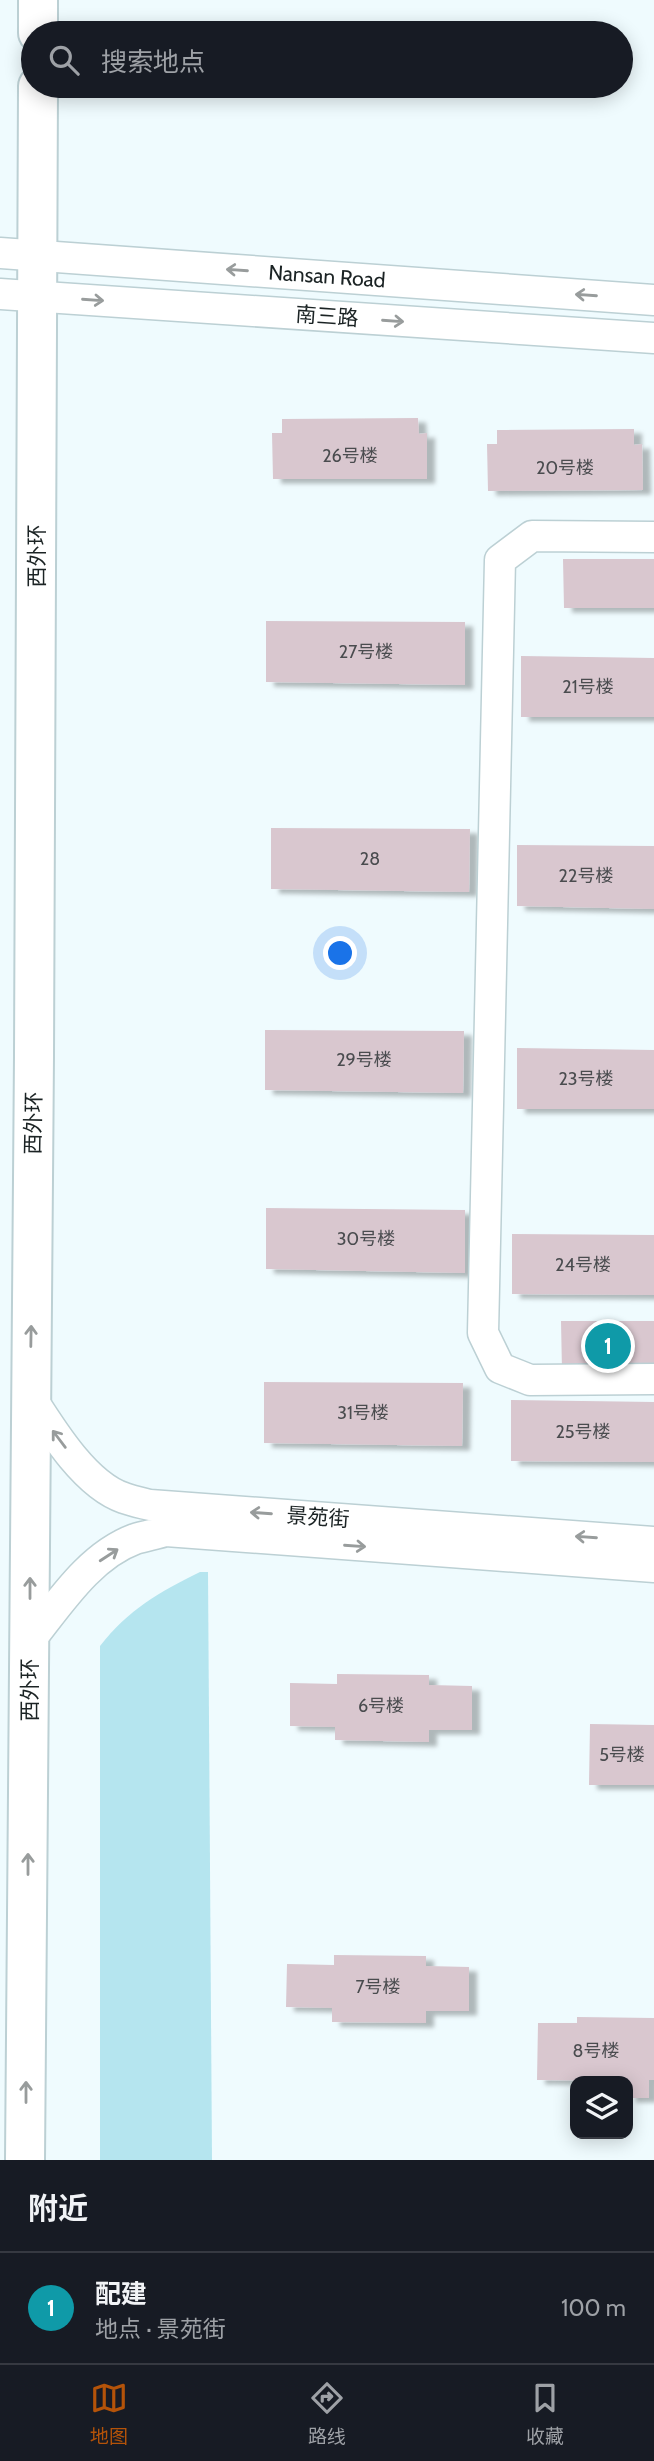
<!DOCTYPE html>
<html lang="zh">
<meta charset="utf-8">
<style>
body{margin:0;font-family:Cabin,"Noto Sans SC",sans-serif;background:#242831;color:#f1f3f6}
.controls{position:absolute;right:21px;bottom:21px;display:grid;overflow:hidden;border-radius:14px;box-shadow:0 4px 18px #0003}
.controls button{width:63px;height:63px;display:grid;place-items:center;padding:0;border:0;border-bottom:2px solid #363941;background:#171b24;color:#f1f3f6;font:35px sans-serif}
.you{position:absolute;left:341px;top:954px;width:24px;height:24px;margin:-18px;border:5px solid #fff;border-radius:50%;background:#1a73e8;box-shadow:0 0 0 10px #1a73e833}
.badge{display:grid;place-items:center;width:46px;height:46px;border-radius:50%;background:#b45309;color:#fff;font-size:23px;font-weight:700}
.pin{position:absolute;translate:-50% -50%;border:4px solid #fff;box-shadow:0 2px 7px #0006}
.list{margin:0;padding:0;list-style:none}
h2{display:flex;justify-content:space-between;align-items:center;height:91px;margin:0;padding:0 28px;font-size:30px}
h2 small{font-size:23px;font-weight:400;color:#9ea1a6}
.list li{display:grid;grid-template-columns:46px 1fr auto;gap:21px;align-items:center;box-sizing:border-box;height:112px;padding:0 28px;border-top:2px solid #363941}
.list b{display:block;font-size:26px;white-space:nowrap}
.list p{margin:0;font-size:23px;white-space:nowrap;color:#9ea1a6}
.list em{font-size:23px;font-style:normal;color:#9ea1a6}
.icon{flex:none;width:38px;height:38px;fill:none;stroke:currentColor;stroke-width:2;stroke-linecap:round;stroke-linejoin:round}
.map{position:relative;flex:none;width:654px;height:2160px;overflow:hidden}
.search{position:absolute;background:#171b24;box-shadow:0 4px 18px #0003;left:21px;right:21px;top:21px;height:77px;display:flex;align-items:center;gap:18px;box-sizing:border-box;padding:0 24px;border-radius:38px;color:#9ea1a6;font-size:26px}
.sheet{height:203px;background:#171b24}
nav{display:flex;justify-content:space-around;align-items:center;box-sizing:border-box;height:98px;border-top:2px solid #363941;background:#171b24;font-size:19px;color:#9ea1a6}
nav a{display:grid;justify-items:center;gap:4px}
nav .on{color:#b45309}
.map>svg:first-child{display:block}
.green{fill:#b5e5ef}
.building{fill:#d9c7cf;filter:url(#shadow)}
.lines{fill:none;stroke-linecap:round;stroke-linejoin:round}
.minor-casing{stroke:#bcd0d4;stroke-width:33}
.highway-casing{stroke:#bcd0d4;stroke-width:42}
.minor{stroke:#fff;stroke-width:30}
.highway{stroke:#fff;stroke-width:38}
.oneway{stroke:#989c9c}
.labels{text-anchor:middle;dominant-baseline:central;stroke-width:7;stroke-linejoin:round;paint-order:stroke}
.number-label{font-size:18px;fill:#4a4c4f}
.street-label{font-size:21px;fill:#1b2324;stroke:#fff}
</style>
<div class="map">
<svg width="654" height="2160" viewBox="0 0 654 2160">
<defs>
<filter id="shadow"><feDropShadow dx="8" dy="4.5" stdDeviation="2" flood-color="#0004"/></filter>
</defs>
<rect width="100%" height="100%" fill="#effbfe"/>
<path class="green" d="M200,1572H208L212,2160H100V1646C128,1610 159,1592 200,1572Z"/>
<path class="building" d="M418,418L419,434L427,433V479H273L272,433H282V419Z
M634,429V445L642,444L643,490L488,491L487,444H497V430Z
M563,559H654V608H564Z
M266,621L465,622V685L266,682Z
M521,656L654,658V717H521Z
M271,828L470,829L469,892L271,889Z
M517,845L654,846V909L517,906Z
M265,1030L464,1031L463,1093L265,1090Z
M517,1048L654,1050V1109H517Z
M266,1208L465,1210V1273L266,1269Z
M512,1234L654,1235V1295L512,1294Z
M561,1321H654V1370L562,1371Z
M264,1382L463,1383L462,1446L264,1443Z
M511,1400L654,1402V1462L511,1461Z
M337,1674L429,1675V1685L472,1686V1730H429V1742L335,1740V1727L290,1726V1683L337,1684Z
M590,1724L654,1725V1785H589Z
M334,1955L426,1956V1966L469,1967V2011H426V2023L332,2022V2008L286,2007L287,1964L334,1965Z
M577,2017L654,2018V2080H649V2098H628V2081L537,2080L538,2023H577Z"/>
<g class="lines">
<g class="minor-casing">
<path id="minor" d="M0,253L654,300
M0,294L654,338
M654,537L532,536L500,560L483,1333L500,1368L530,1380L654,1379
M30,1396C51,1429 85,1485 124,1498C132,1501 142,1503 150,1505L654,1542
M30,1640C59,1604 89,1556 135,1539C145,1536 156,1534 166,1531L654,1567"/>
</g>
<g class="highway-casing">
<path id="highway" d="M38,33V0
M25,2160L34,1056L38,86"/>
</g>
<use href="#minor" class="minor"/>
<use href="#highway" class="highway"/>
</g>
<defs><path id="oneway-shaft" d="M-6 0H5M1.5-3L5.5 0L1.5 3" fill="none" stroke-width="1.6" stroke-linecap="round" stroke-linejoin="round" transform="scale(1.75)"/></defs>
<g class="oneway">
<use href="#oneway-shaft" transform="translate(237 270) rotate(-176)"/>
<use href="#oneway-shaft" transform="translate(586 295) rotate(-176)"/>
<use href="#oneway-shaft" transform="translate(93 300) rotate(4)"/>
<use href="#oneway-shaft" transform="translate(393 321) rotate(4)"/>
<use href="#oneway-shaft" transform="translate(31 1336) rotate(-89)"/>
<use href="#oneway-shaft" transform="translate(59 1439) rotate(-127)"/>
<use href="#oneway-shaft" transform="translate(261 1513) rotate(-176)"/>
<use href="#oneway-shaft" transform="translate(586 1537) rotate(-176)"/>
<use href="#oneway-shaft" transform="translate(355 1546) rotate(4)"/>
<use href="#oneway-shaft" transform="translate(109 1555) rotate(-33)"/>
<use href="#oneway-shaft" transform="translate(30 1588) rotate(-90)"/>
<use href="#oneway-shaft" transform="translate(28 1864) rotate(-90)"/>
<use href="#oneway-shaft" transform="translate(26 2092) rotate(-90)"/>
</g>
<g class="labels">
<g class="number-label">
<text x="350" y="456">26号楼</text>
<text x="565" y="468">20号楼</text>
<text x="366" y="652">27号楼</text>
<text x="588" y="687">21号楼</text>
<text x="370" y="859">28</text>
<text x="586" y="876">22号楼</text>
<text x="364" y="1060">29号楼</text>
<text x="586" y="1079">23号楼</text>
<text x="366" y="1239">30号楼</text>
<text x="583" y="1265">24号楼</text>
<text x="363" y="1413">31号楼</text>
<text x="583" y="1432">25号楼</text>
<text x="381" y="1706">6号楼</text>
<text x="622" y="1755">5号楼</text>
<text x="378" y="1987">7号楼</text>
<text x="596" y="2051">8号楼</text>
</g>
<g class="street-label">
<text transform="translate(327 276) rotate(4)">Nansan Road</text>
<text transform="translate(327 316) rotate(4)">南三路</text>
<text transform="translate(36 556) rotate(-90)">西外环</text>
<text transform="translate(33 1123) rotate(-89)">西外环</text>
<text transform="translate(318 1517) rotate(4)">景苑街</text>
<text transform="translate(29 1690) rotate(-90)">西外环</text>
</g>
</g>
</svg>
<div class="controls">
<button><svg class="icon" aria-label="layers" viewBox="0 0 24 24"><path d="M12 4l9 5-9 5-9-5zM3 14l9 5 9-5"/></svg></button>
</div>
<div class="you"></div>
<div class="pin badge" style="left:608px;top:1346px;background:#0f9aa8">1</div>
<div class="search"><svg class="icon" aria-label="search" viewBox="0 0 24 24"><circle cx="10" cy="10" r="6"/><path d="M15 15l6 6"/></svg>搜索地点</div>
</div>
<section class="sheet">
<h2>附近<small></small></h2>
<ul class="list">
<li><span class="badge" style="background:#0f9aa8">1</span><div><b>配建</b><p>地点 · 景苑街</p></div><em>100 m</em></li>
</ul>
</section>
<nav>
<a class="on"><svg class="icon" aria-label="map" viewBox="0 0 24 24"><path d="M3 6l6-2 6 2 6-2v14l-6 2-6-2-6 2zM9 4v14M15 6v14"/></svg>地图</a>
<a><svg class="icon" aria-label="directions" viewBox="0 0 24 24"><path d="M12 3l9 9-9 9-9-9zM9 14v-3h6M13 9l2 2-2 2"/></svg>路线</a>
<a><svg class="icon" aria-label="saved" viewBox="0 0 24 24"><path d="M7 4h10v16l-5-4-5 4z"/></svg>收藏</a>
</nav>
